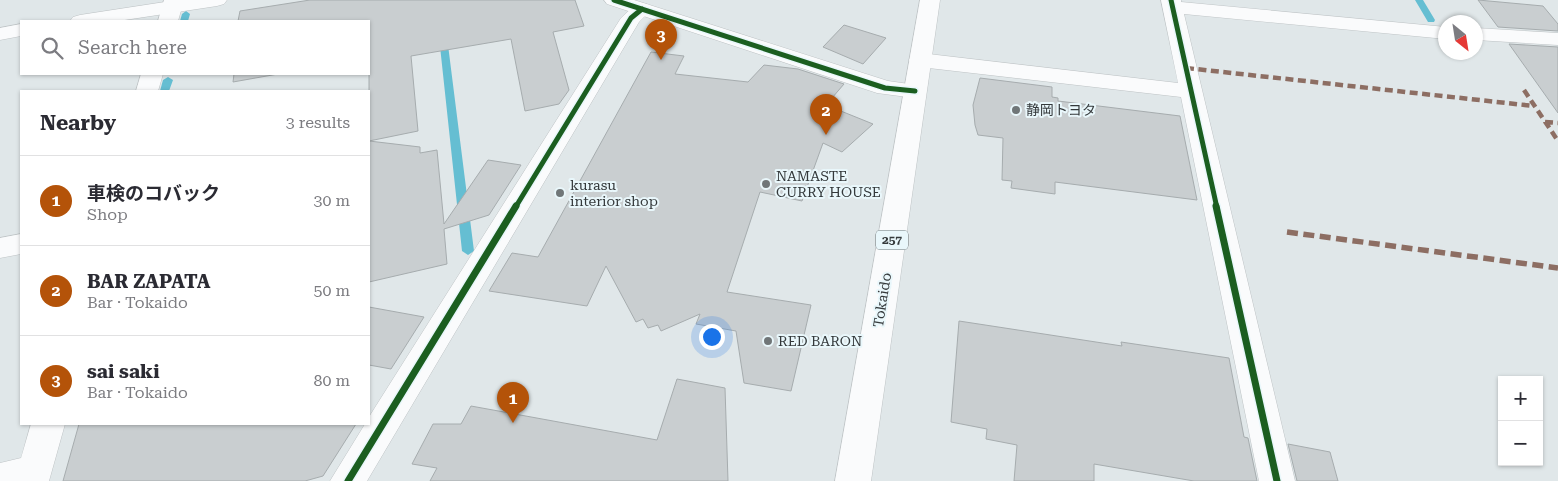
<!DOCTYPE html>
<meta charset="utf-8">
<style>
body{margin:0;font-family:"Roboto Serif","Noto Sans JP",serif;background:#f7f7f7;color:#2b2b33}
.controls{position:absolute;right:15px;bottom:15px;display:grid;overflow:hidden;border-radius:0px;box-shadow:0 1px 4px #0004}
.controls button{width:45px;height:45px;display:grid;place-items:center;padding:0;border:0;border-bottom:1px solid #e1e1e2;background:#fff;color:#2b2b33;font:25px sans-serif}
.compass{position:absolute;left:1438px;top:15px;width:45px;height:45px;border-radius:50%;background:#fff;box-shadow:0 1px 4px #0004;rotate:150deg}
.you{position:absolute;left:711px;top:336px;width:18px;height:18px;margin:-12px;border:4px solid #fff;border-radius:50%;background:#1a73e8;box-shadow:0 0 0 8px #1a73e833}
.badge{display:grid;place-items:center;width:32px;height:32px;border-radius:50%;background:#b45309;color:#fff;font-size:16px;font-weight:700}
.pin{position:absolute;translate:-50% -41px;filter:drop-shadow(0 1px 2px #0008)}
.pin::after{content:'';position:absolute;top:26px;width:18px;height:15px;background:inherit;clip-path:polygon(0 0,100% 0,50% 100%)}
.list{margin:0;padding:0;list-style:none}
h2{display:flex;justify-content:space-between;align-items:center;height:65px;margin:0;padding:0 20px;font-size:21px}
h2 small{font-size:16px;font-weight:400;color:#7c7c81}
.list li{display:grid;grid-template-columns:32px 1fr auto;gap:15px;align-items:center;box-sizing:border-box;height:90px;padding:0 20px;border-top:1px solid #e1e1e2}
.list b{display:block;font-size:19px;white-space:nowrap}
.list p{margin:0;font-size:16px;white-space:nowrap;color:#7c7c81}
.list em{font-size:16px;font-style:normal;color:#7c7c81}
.icon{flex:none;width:28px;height:28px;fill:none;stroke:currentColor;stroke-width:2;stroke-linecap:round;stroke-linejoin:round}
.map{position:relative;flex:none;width:1558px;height:481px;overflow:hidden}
.search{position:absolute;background:#fff;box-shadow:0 1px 4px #0004;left:20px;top:20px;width:350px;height:55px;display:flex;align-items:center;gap:12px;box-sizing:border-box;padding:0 18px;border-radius:0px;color:#7c7c81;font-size:19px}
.panel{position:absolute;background:#fff;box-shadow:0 1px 4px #0004;left:20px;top:90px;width:350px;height:335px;border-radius:0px}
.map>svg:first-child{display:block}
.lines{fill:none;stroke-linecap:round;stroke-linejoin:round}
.stream{fill:#65bed2;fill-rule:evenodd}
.building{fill:#c9ced0;stroke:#a6acae}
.street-casing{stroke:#bec3c5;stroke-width:1}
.secondary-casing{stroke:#bec3c5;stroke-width:1}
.highway-casing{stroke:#bec3c5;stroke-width:1}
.street{fill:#fafbfc;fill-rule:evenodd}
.secondary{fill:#fafbfc;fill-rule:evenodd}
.highway{fill:#fafbfc;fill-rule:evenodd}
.quiet-far1{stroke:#8d6e63;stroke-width:4.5;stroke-dasharray:8 4.5;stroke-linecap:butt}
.quiet{stroke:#8d6e63;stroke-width:5.5;stroke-dasharray:11 5.5;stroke-linecap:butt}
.cycleway-far1-casing{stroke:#e9f7fb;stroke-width:8}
.cycleway-casing{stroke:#e9f7fb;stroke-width:10}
.cycleway-far1{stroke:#1b5e20;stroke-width:5}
.cycleway{stroke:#1b5e20;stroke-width:7}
.poi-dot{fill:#707678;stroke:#e9f7fb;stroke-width:2}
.labels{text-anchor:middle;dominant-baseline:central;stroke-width:4;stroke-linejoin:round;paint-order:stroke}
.shield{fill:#e9f7fb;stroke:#6a7275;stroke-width:1}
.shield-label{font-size:12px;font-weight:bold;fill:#34393b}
.poi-label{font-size:14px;fill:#34393b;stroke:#e9f7fb;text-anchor:start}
.street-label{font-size:14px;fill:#34393b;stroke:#e9f7fb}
</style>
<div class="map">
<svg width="1558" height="481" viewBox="0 0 1558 481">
<rect width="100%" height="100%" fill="#e0e7e9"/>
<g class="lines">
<path class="stream" d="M1415,0H1423L1435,20L1434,22H1428Z
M186,11L190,14L188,21H180L182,14Z
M443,34L447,37L474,251L468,255L462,251L439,37Z
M168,77L173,80L169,91H160L163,80Z"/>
</g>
<path class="building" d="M310,0H575L584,26L553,32L569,90L559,104L525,111L511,39L411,56L418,131L369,141L420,147V153L437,150L444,224L488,160L521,165L489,215L444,229L447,264L369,282V21H238L240,11Z
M1478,0L1543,6L1558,24V31L1498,27Z
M844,25L886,38L863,64L823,47Z
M1509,44L1558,47V113Z
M651,52L684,56L675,74L748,82L764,65L798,69L844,84L826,105L873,124L842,152L823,143L802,201L760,192L727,292L811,305L791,391L744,383L736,331L696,324L700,314L661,331L658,325L648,328L643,319L636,322L606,266L587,306L489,291L512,253L538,257Z
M234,74H278L233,82Z
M980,78L1052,87V97L1058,98V101L1180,116L1197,200L1055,182V194L1011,188L1012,181L1002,180L1003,138L978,135L975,125L973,105Z
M369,307L424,317L391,369L369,365Z
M959,321L1122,346L1121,342L1229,358L1244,437L1248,438L1257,481H1194L1094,464V481H1014L1017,445L986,439L987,429L951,422Z
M677,379L725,388L728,481H430L437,468L412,464L433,424H461L471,406L657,440Z
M79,424H356L323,476L305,481H63Z
M1288,444L1330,452L1338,481H1297Z"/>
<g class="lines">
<g class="street-casing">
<path id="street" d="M164,0H184L178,21H158Z
M1161,0H1181V2L1446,27V39L1184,14L1295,481H1259L1181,97L920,67L912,65L909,60L912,55L920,53L1178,83Z
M642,3L649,5L652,9L639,22L367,481H330L365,424H369V417L621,18L635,5Z
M1476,28L1558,33V45L1476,40Z
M141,74H163L158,91H136Z
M21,234V254L0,258V238Z
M31,424H65L49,481H0V463L21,458Z"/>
</g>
<g class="secondary-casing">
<path id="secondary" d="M178,0H227L224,4L217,6L118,21H70L73,17L80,15Z
M604,0H634L888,81L923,86L926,91L923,96L915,98L877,93L607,4Z
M21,24V36L0,40V28Z"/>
</g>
<g class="highway-casing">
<path id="highway" d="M920,0H940L871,481H835Z"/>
</g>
<use href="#street" class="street"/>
<use href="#secondary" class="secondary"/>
<use href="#highway" class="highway"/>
<path class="quiet-far1" d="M1186,68L1534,106
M1524,90L1558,141
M1545,122L1558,123"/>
<path class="quiet" d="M1287,232L1558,268"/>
<g class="cycleway-far1-casing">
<path id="cycleway-far1" d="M614,0L885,88L915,91
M1171,0L1217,208
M515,208L631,18L642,9"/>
</g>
<g class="cycleway-casing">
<path id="cycleway" d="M1216,206L1277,481
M348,481L516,206"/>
</g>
<use href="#cycleway-far1" class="cycleway-far1"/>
<use href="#cycleway" class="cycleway"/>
</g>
<g class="poi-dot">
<circle cx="1016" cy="110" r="5"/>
<circle cx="766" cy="184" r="5"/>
<circle cx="560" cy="193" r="5"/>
<circle cx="768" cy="341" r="5"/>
</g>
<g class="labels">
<rect class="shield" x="876" y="230.5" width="32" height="19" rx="4"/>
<g class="shield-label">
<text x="892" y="240">257</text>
</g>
<g class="poi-label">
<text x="1026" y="110">静岡トヨタ</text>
<text x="776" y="176">NAMASTE<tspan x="776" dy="16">CURRY HOUSE</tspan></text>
<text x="570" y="185">kurasu<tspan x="570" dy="16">interior shop</tspan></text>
<text x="778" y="341">RED BARON</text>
</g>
<g class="street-label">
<text transform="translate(882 300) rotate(-81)">Tokaido</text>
</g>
</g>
</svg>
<div class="controls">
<button>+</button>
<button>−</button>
</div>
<svg class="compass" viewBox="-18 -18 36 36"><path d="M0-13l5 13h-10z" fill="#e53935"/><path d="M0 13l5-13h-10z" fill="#7c7c81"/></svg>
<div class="you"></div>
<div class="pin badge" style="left:513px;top:423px">1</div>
<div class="pin badge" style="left:826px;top:135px">2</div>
<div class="pin badge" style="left:661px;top:60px">3</div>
<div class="search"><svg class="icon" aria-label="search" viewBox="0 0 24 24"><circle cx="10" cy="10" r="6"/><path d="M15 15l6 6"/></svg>Search here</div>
<section class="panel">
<h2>Nearby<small>3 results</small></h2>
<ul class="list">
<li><span class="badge">1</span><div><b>車検のコバック</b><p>Shop</p></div><em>30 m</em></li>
<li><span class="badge">2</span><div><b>BAR ZAPATA</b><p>Bar · Tokaido</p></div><em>50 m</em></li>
<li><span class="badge">3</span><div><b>sai saki</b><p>Bar · Tokaido</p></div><em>80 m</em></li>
</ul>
</section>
</div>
